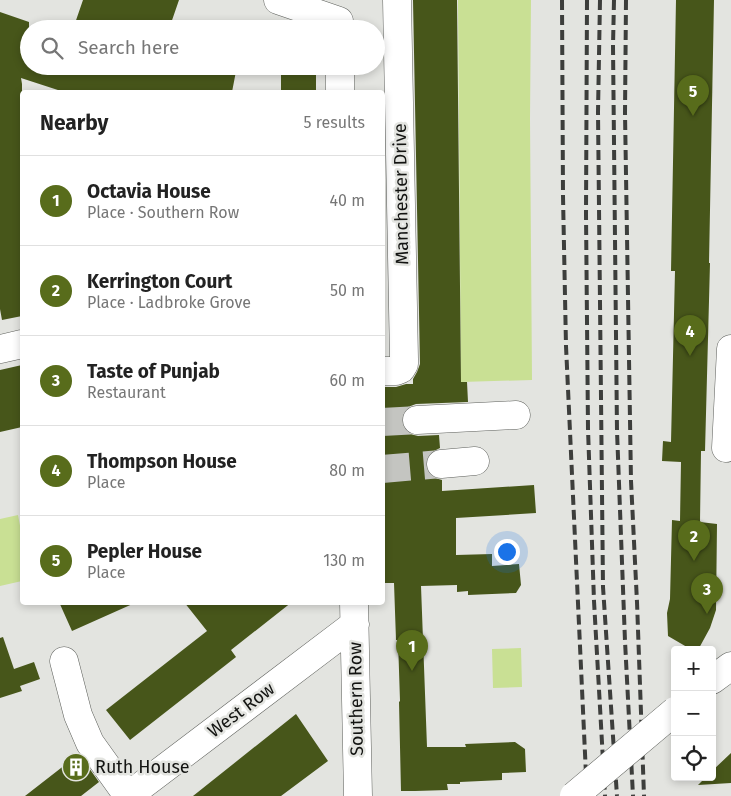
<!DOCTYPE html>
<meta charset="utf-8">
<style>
body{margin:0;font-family:"Fira Sans",sans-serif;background:#f2f2f2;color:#222}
.controls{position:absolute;right:15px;bottom:15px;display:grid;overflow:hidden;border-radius:5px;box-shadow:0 2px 8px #0003}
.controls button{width:45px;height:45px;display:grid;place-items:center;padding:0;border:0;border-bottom:1px solid #e0e0e0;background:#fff;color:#222;font:25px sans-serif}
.you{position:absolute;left:506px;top:551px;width:18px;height:18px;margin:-12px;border:4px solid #fff;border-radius:50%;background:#1a73e8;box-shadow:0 0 0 8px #1a73e833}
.badge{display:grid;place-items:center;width:32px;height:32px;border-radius:50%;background:#586c1b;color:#fff;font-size:16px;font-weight:700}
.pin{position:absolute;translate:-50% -41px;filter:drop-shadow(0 1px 2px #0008)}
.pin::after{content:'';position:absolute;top:26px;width:18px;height:15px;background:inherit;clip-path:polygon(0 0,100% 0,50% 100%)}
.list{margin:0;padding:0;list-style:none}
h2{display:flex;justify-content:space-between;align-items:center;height:65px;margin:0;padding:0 20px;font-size:21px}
h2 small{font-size:16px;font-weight:400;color:#767676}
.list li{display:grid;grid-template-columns:32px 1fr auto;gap:15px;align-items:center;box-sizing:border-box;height:90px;padding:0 20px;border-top:1px solid #e0e0e0}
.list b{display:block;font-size:19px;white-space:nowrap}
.list p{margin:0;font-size:16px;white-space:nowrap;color:#767676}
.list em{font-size:16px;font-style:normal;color:#767676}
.icon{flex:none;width:28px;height:28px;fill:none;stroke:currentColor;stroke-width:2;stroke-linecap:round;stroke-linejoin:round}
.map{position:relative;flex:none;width:731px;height:796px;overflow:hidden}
.search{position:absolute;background:#fff;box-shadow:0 2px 8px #0003;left:20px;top:20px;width:365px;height:55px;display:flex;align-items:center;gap:12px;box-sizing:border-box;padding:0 18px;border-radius:28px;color:#767676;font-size:19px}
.panel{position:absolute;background:#fff;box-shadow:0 2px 8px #0003;left:20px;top:90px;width:365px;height:515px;border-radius:5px}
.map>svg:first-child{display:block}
.green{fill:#c9e094}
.building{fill:#47561a}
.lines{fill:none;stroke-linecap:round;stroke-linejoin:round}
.minor-tunnel{stroke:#c4c5c1;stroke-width:28;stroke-dasharray:28 14;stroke-linecap:butt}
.minor-casing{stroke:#5e605c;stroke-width:29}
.major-casing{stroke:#5e605c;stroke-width:29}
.minor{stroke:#fff;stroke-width:28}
.major{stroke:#fff;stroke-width:28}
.rail{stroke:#3d3e3c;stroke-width:4;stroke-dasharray:10 5;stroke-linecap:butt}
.major-bridge-casing{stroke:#5e605c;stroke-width:29;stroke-linecap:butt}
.major-bridge{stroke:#fff;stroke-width:28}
.labels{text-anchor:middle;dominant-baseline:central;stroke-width:5;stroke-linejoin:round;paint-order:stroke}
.street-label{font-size:18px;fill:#131412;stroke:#e3e4e0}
.poi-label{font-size:18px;fill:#131412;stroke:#e3e4e0;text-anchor:start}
</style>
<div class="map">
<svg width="731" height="796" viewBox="0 0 731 796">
<rect width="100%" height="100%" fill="#e3e4e0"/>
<path class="green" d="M458,0H531L530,119L532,380L461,382Z
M18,515L22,536V581L0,586V519Z
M521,648L522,687L493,688L492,649Z"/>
<path class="building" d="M83,0H179L169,29H73Z
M413,0H457L461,382H467L468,402L416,404L408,407L403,412L401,421L404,429L410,434L418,436L439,435L440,448L432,452L427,458L425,465L429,473L435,478L442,480V491L534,485L536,513L456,518V555L492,554V566L519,564L521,585L516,593L468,595V591L457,592V585L421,586L427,747H466L465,744L515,742L525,749L526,772L502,773V780L460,782V784H447L448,790L415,791H401L399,702L400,701L398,640H396L394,583H382V387H396L406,384H413V379L417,372L420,364Z
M676,0H714L709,263H710L705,451H701L700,522L717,524L716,610L710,628L698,650H692L668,636L667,613L670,599L672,520L680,521L681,462L662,461L663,441L671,442L675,271H671Z
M0,12L29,22V66H237L232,92H64L21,78L22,84V316L2,320L0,309Z
M292,66H316V92H281V72L292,73Z
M22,365V427L0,432V370Z
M59,602H137L72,631Z
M184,602H292L231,650L236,657L130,740L106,710L207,631Z
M3,637L14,669L34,662L40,679L20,686L22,691L0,698V638Z
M296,714L328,761L281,796H193Z
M731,753V783L698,785L706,777H712V771Z
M79,754L99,782L81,796H25Z"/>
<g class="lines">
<path class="minor-tunnel" d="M382,422L417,420
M382,469L441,464"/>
<g class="minor-casing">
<path id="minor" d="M278,0L339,21
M340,66V92
M0,349L22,344
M382,371H396L401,369L404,364V359L397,0
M417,420L516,415
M726,448L731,349
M441,464L475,461
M354,602L358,796
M64,661L78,715L90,743L128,796
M128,796L355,624"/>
</g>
<g class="major-casing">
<path id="major" d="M712,680L731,666"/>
</g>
<use href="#minor" class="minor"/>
<use href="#major" class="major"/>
<path class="rail" d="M562,0L563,196L566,346L587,796
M587,0L586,214L588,429L594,601L605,796
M600,0L598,112L603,587L617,796
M614,0L613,46L617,431L625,641L633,796
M626,0L625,113L631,481L637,602L644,796"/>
<g class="major-bridge-casing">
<path id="major-bridge" d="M574,796L675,711"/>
</g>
<use href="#major-bridge" class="major-bridge"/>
</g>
<defs>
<g id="building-disc" transform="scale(1.4375)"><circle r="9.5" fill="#586c1b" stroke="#e3e4e0"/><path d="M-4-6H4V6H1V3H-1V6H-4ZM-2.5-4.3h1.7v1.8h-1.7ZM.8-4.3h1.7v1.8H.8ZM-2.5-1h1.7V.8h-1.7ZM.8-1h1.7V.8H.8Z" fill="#fff"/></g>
</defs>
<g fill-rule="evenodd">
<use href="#building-disc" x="76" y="767"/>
</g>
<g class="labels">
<g class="street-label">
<text transform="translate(401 194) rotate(-91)">Manchester Drive</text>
<text transform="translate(356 699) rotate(-91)">Southern Row</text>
<text transform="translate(241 710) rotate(-37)">West Row</text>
</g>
<g class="poi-label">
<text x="95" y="767">Ruth House</text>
</g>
</g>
</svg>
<div class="controls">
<button>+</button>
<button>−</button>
<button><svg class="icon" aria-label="locate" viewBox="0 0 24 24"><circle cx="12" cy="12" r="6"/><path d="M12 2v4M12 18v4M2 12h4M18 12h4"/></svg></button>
</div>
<div class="you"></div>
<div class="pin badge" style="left:412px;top:671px">1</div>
<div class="pin badge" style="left:694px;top:561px">2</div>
<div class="pin badge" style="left:707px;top:614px">3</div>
<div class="pin badge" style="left:690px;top:356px">4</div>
<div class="pin badge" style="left:693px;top:116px">5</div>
<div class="search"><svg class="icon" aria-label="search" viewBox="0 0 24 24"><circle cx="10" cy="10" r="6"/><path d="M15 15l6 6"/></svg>Search here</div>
<section class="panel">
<h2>Nearby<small>5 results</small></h2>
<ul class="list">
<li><span class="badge">1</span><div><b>Octavia House</b><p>Place · Southern Row</p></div><em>40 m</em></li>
<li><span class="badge">2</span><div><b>Kerrington Court</b><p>Place · Ladbroke Grove</p></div><em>50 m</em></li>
<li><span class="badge">3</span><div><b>Taste of Punjab</b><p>Restaurant</p></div><em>60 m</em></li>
<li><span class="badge">4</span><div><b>Thompson House</b><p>Place</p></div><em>80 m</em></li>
<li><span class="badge">5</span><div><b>Pepler House</b><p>Place</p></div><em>130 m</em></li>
</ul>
</section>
</div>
